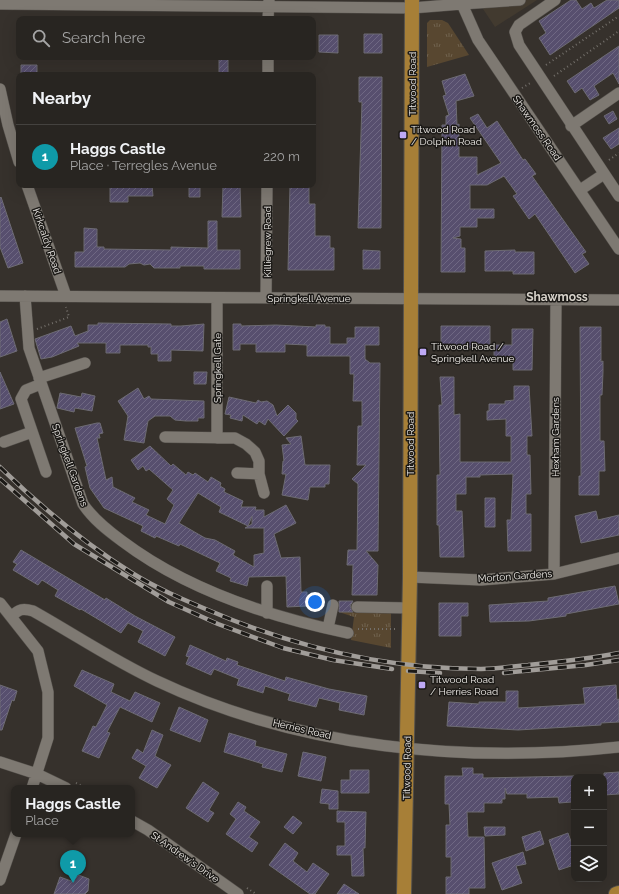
<!DOCTYPE html>
<meta charset="utf-8">
<style>
body{margin:0;font-family:Raleway,sans-serif;background:#302d2a;color:#f1f3f6}
.controls{position:absolute;right:12px;bottom:12px;display:grid;overflow:hidden;border-radius:8px;box-shadow:0 4px 16px #0002}
.controls button{width:36px;height:36px;display:grid;place-items:center;padding:0;border:0;border-bottom:1px solid #44423f;background:#282521;color:#f1f3f6;font:20px sans-serif}
.you{position:absolute;left:315px;top:602px;width:14px;height:14px;margin:-10px;border:3px solid #fff;border-radius:50%;background:#1a73e8;box-shadow:0 0 0 6px #1a73e833}
.badge{display:grid;place-items:center;width:26px;height:26px;border-radius:50%;background:#db2777;color:#fff;font-size:13px;font-weight:700}
.pin{position:absolute;translate:-50% -33px;filter:drop-shadow(0 1px 2px #0008)}
.pin::after{content:'';position:absolute;top:21px;width:14px;height:12px;background:inherit;clip-path:polygon(0 0,100% 0,50% 100%)}
.popup{position:absolute;left:11px;top:785px;width:124px;height:52px;box-sizing:border-box;display:grid;place-content:center;border-radius:8px;background:#282521;filter:drop-shadow(0 1px 3px #0005);font-size:13px;white-space:nowrap;color:#a5a5a5}
.popup b{font-size:15px;color:#f1f3f6}
.popup::after{content:'';position:absolute;left:50%;top:100%;margin-left:-8px;border:8px solid transparent;border-top-color:#282521}
.list{margin:0;padding:0;list-style:none}
h2{display:flex;justify-content:space-between;align-items:center;height:52px;margin:0;padding:0 16px;font-size:17px}
h2 small{font-size:13px;font-weight:400;color:#a5a5a5}
.list li{display:grid;grid-template-columns:26px 1fr auto;gap:12px;align-items:center;box-sizing:border-box;height:64px;padding:0 16px;border-top:1px solid #44423f}
.list b{display:block;font-size:15px;white-space:nowrap}
.list p{margin:0;font-size:13px;white-space:nowrap;color:#a5a5a5}
.list em{font-size:13px;font-style:normal;color:#a5a5a5}
.icon{flex:none;width:22px;height:22px;fill:none;stroke:currentColor;stroke-width:2;stroke-linecap:round;stroke-linejoin:round}
.map{position:relative;flex:none;width:619px;height:894px;overflow:hidden}
.search{position:absolute;background:#282521;box-shadow:0 4px 16px #0002;left:16px;top:16px;width:300px;height:44px;display:flex;align-items:center;gap:10px;box-sizing:border-box;padding:0 14px;border-radius:8px;color:#a5a5a5;font-size:15px}
.panel{position:absolute;background:#282521;box-shadow:0 4px 16px #0002;left:16px;top:72px;width:300px;height:116px;border-radius:8px}
.map>svg:first-child{display:block}
.built{fill:#423a2f}
.grass{fill:url(#grass-tufts)}
.building{fill:url(#building-hatch);stroke:#6d6b73;fill-rule:evenodd}
.lines{fill:none;stroke-linecap:round;stroke-linejoin:round}
.minor-casing{stroke:#54504b;stroke-width:12}
.major-casing{stroke:#54504b;stroke-width:16}
.path{stroke:#736f6a;stroke-width:2;stroke-dasharray:1 3;stroke-linecap:butt}
.minor{stroke:#7e7972;stroke-width:11}
.major{stroke:#a77f37;stroke-width:14}
.rail-casing{stroke:#a19d99;stroke-width:4.5}
.rail{stroke:#1c1a17;stroke-width:3;stroke-dasharray:9;stroke-linecap:butt}
.poi-dot{fill:#bea9f5;stroke:#1c1a17;stroke-width:1.5}
.labels{text-anchor:middle;dominant-baseline:central;stroke-width:3;stroke-linejoin:round;paint-order:stroke}
.street-label{font-size:10px;fill:#efece8;stroke:#1c1a17}
.poi-label{font-size:10px;fill:#efece8;stroke:#1c1a17;text-anchor:start}
.quarter-label{font-size:12px;font-weight:bold;fill:#d7d2ca;stroke:#1c1a17}
</style>
<div class="map">
<svg width="619" height="894" viewBox="0 0 619 894">
<defs>
<pattern id="grass-tufts" width="24" height="20" patternUnits="userSpaceOnUse"><rect width="24" height="20" fill="#584730"/><path d="M3 7l-1-3M5 7V3M7 7l1-3M15 17l-1-3M17 17v-4M19 17l1-3" fill="none" stroke="#70624e"/></pattern>
<pattern id="building-hatch" width="6" height="6" patternUnits="userSpaceOnUse"><rect width="6" height="6" fill="#574f6e"/><path d="M-1 1l2-2M0 6l6-6M5 7l2-2" fill="none" stroke="#6f6883"/></pattern>
</defs>
<rect width="100%" height="100%" fill="#36312c"/>
<path class="built" d="M477,0H537L495,27Z"/>
<path class="grass" d="M430,20H442L448,23L469,55L427,67V23Z
M339,612L391,613V648L351,640L354,617Z"/>
<path class="building" d="M571,0H576L582,9L591,3L594,8L607,0H619V8L550,55L539,38L546,33L539,21Z
M364,34H382V53H364Z
M319,35H338V53L319,52Z
M619,46V84L613,73L594,86L599,95L590,100L582,88L575,93L567,81Z
M219,57H228V75H219Z
M21,65H37V75H21Z
M465,74L474,96L456,101L457,125L459,124V157H477V175L501,163L470,118L478,114L487,128L497,121L523,160L525,159L536,174L532,176L586,252L582,254L589,264L575,273L535,214L529,219L513,196L517,194L504,176L487,185H470V209H494V218H477V227H460V236L453,238L461,239V248H465V272H441L442,125H446V116L449,115L443,96L446,95L442,81Z
M359,77H382L381,228H358L362,102H359Z
M613,111L617,119L609,124L604,116Z
M619,128V144L611,149L603,138Z
M110,185H152L153,196H128V202H110Z
M189,185H200V197H189Z
M223,185H240L241,217H222Z
M290,185H309V204H315V236H330V248H334V270H288Z
M1,197L23,263L8,268L0,247V198Z
M208,221H217V250H240V269H204V266H180V268H154L150,264L144,265L140,263L129,264L125,267H75V252H84V228L97,229V247H104V249L171,250V247L208,248Z
M363,250L380,251V269H363Z
M515,250V252H534V274H513V271H485V251Z
M7,319L17,351L0,357V322Z
M98,323L171,324V326H181L204,324L203,351L171,350V361H158V354H151V347H148V345H120V353H106V343H77L79,346L52,357L41,359L35,339L71,326L75,336L88,331V325H98Z
M233,324H241V326L276,325L316,327V325H325V327H330V344H347V338H355V327H379V345H365V359L370,363H380L378,551H366L378,565L377,595H352L353,565H347L348,550H357L358,484L352,479L366,465H357L358,426H362V401H353L354,374H350V356H307V345L285,344V352H256V344H240V350H233Z
M441,326H490V348H441Z
M580,327H601V362L603,361V372L602,395H600V441H604L605,471H599V495H579V476H581Z
M512,329H533L532,370H513V357L494,358V345H512Z
M0,372L14,404L0,409Z
M194,372H207L206,384H194Z
M440,377H454V415L460,414V462H511V436H506V419L487,420V411H489V404H505V401L514,400V386H529L532,436H527V455H530L531,494H526V514H531V551H508L507,520H511L513,474L480,475V477H466V494H456V511H462L464,557H440L439,525H437V475H440L439,405H442Z
M138,388L144,399L149,396L151,399L204,401V418H198V421H186L175,420L170,416H155L148,421L144,443L124,440L128,416L118,401Z
M60,393L81,397L82,393L95,396L92,411L75,408L74,412L57,408Z
M229,397L256,403L258,400L261,402L267,401L273,405L277,416L288,405L296,413V419L298,421L284,436L268,419L265,425L259,421L257,424L243,415L242,421L230,418L231,415L225,414Z
M97,423H100L103,433L99,434L100,438H97L106,480L112,477L113,487L135,498L132,502L149,510L146,515L165,524L174,505L167,499L173,490L149,469L146,471L143,466L138,470L131,460L150,446L171,466L173,464L186,475L188,472L193,475L195,473L208,482L211,477L221,483L220,486L225,489L224,492L243,501L241,507H256L255,510H264V517L286,505L296,523L274,534L281,558L300,557L301,592H307V606L287,607L286,576L249,577L247,586L230,581L231,578L216,571L220,563L180,544L179,546L156,536L155,538L141,531L143,526L104,508L90,488L85,467L87,466L75,428ZM198,493L221,507L219,512L248,526L252,516V524L245,528H264V553L254,555V567L233,555L235,551L215,540L205,538L179,523Z
M301,436L305,465H330L329,484H325V487H310L308,500L282,495L286,474H282L283,461H284L282,445L291,444L286,438Z
M485,498H495V527H485Z
M596,511L598,520L619,515V535L581,543L575,516Z
M21,550L105,600L106,598L135,616L175,637L165,656L138,642L143,631L128,623L121,633L81,609L80,610L55,596L58,590L42,580L38,585L13,570L17,564L13,562Z
M615,586L619,604L566,614V616L529,621L490,622L489,605L548,601V598Z
M339,601H353L350,606L353,612H339Z
M439,603H468V616H461V636H439Z
M190,645L226,661L227,658L238,662L237,665L285,681L286,677L329,689L367,696L364,715L339,710L340,703L319,698L316,707L288,700L290,694L265,686L263,693L237,685L239,679L214,669L211,675L186,664L189,657L186,656Z
M82,670L114,684L111,692L130,701L135,692L160,703L152,722L120,707L107,732L110,733L99,758L82,751L93,726L96,727L107,705L74,686Z
M0,685L17,691L14,701L12,700L2,730H0Z
M616,685L617,700L619,699V722L601,723V725L518,730L447,726L449,702L479,704V702H506V691H518V708L585,704L583,688Z
M179,707L208,720L200,742L170,730Z
M152,730L163,735L155,756L171,765L157,788L139,778L146,766L132,758L137,749L143,753Z
M229,733L256,741L255,746L287,754L282,772L262,767L263,764L224,752Z
M303,752L326,757L321,781L298,776Z
M462,768H473V774H483V778L574,776V794H571L572,802L559,803L558,797L527,798V794H507L505,788V799H502V803H484V812H467L468,837H484L485,888H469V894H446V877H451V857H446V825H450L449,804H445V776H463Z
M350,770H369V793H341V780H350Z
M619,772V794L604,795V773Z
M203,782L219,793L209,810L214,813L208,822L186,808Z
M322,789L338,791V809H329V804L320,803Z
M238,802L246,807L244,811L260,822L249,837L258,843L252,852L226,834L236,819L230,814Z
M337,811L366,812L365,848H363L364,876H352L351,855H337V846H345V822H337Z
M293,816L302,823L293,834L284,827Z
M484,827H505V835L485,836Z
M540,831L544,844L526,851L522,837Z
M568,833L574,850V865L559,870L549,840Z
M285,843L298,853L293,861L307,872L313,863L329,874L315,894H310L269,865Z
M523,852L526,864L516,866L522,883L502,890L492,863Z
M76,874L89,879L88,891L85,894H54L60,877L74,882Z
M344,884L359,894H337Z"/>
<g class="lines">
<g class="minor-casing">
<path id="minor" d="M461,0L462,4L520,0
M555,0L519,25L515,32L519,45L619,196
M0,4L412,8L462,4L478,40L619,249
M268,19L269,0
M268,75V57
M0,89L8,125L19,162
M571,126L619,93
M27,185L66,296
M580,190L604,174
M0,296L619,300
M25,296L29,348L83,504C93,519 107,530 122,541C187,590 270,617 348,633
M217,298V438
M266,298L267,185
M39,378L85,363
M41,384L26,390L21,399L46,472
M165,437L235,438L246,444L255,452L259,461V474L264,493
M4,442L32,432
M237,473L259,474
M554,574L556,300
M410,577L481,580L554,574L619,558
M0,603L38,651L48,692V738L32,788
M357,607L409,608
M267,613V586
M12,616C19,609 23,608 33,611C74,634 114,661 157,681C299,748 464,764 619,747
M328,628L333,605
M0,762L37,774L66,788
M132,821L148,830L238,894
M0,880L16,834"/>
</g>
<g class="major-casing">
<path id="major" d="M404,894L410,577L412,0
M616,894L619,893"/>
</g>
<path class="path" d="M546,65L619,16
M554,76L619,31
M522,88L532,82
M609,160L619,153
M37,329L69,317L66,307
M358,629H397
M76,783L87,788
M247,888L256,894"/>
<use href="#minor" class="minor"/>
<use href="#major" class="major"/>
<g class="rail-casing">
<path id="rail" d="M0,467C41,507 84,543 132,573C156,588 182,599 208,610C294,647 387,669 481,669C497,669 513,666 528,665C559,662 589,659 619,653
M0,479L74,544L169,602L218,624L283,648L333,660L392,669
M408,671L440,673
M504,673L586,665L619,660"/>
</g>
<use href="#rail" class="rail"/>
</g>
<g class="poi-dot">
<rect x="399" y="131" width="8" height="8" rx="2"/>
<rect x="419" y="348" width="8" height="8" rx="2"/>
<rect x="418" y="681" width="8" height="8" rx="2"/>
</g>
<g class="labels">
<g class="street-label">
<text transform="translate(412 84) rotate(-90)">Titwood Road</text>
<text transform="translate(537 128) rotate(55)">Shawmoss Road</text>
<text transform="translate(47 241) rotate(71)">Kirkcaldy Road</text>
<text transform="translate(267 242) rotate(-90)">Killiegrew Road</text>
<text x="309" y="298">Springkell Avenue</text>
<text transform="translate(217 368) rotate(-90)">Springkell Gate</text>
<text transform="translate(555 437) rotate(-90)">Hexham Gardens</text>
<text transform="translate(410 444) rotate(-90)">Titwood Road</text>
<text transform="translate(70 465) rotate(70)">Springkell Gardens</text>
<text transform="translate(515 576) rotate(-4)">Morton Gardens</text>
<text transform="translate(302 729) rotate(13)">Herries Road</text>
<text transform="translate(407 768) rotate(-89)">Titwood Road</text>
<text transform="translate(185 857) rotate(35)">St Andrew's Drive</text>
</g>
<g class="poi-label">
<text x="411" y="129">Titwood Road<tspan x="411" dy="12">/ Dolphin Road</tspan></text>
<text x="431" y="346">Titwood Road /<tspan x="431" dy="12">Springkell Avenue</tspan></text>
<text x="430" y="679">Titwood Road<tspan x="430" dy="12">/ Herries Road</tspan></text>
</g>
<g class="quarter-label">
<text x="557" y="297">Shawmoss</text>
</g>
</g>
</svg>
<div class="controls">
<button>+</button>
<button>−</button>
<button><svg class="icon" aria-label="layers" viewBox="0 0 24 24"><path d="M12 4l9 5-9 5-9-5zM3 14l9 5 9-5"/></svg></button>
</div>
<div class="you"></div>
<div class="pin badge" style="left:73px;top:883px;background:#0f9aa8">1</div>
<div class="popup"><b>Haggs Castle</b>Place</div>
<div class="search"><svg class="icon" aria-label="search" viewBox="0 0 24 24"><circle cx="10" cy="10" r="6"/><path d="M15 15l6 6"/></svg>Search here</div>
<section class="panel">
<h2>Nearby<small></small></h2>
<ul class="list">
<li><span class="badge" style="background:#0f9aa8">1</span><div><b>Haggs Castle</b><p>Place · Terregles Avenue</p></div><em>220 m</em></li>
</ul>
</section>
</div>
